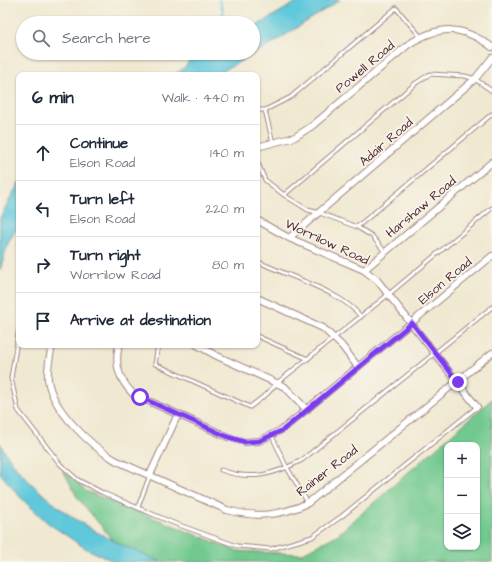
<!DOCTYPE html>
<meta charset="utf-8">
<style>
body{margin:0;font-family:"Architects Daughter",sans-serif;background:#f6f6f7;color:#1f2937}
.controls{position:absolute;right:12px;bottom:12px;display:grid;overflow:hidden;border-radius:8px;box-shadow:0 1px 3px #0004}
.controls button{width:36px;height:36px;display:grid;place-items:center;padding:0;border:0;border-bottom:1px solid #e0e1e3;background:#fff;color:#1f2937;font:20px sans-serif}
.stop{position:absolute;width:12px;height:12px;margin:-9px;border:3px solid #7c3aed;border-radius:50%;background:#fff}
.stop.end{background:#7c3aed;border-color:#fff;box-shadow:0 1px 4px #0008}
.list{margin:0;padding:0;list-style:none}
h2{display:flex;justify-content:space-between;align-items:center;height:52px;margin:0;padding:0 16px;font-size:17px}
h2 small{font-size:13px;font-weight:400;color:#747a83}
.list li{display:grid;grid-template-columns:26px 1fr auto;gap:12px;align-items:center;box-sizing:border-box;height:56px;padding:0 16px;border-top:1px solid #e0e1e3}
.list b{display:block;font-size:15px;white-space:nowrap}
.list p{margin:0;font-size:13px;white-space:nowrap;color:#747a83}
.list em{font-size:13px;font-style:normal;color:#747a83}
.icon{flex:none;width:22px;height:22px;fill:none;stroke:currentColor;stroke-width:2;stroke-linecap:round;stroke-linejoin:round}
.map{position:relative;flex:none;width:492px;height:562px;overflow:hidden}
.search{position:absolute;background:#fff;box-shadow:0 1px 3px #0004;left:16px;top:16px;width:244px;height:44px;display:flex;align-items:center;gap:10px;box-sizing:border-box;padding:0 14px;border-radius:22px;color:#747a83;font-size:15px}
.panel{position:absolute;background:#fff;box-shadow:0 1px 3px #0004;left:16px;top:72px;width:244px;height:276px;border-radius:8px}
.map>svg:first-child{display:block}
.green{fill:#71c98f;stroke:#5e745d;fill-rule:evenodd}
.water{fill:#5fc8da;stroke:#547482}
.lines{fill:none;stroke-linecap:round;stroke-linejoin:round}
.stream{stroke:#5fc8da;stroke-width:2}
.lane-casing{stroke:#9d847e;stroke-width:5}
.street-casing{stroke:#9d847e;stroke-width:8}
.lane{stroke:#fff;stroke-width:3}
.street{stroke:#fff;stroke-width:6}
.route{stroke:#7c3aed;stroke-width:5}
.labels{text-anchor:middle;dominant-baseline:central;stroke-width:4;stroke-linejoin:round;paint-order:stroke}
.street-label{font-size:13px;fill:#4a1f2b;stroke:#f7f3e8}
</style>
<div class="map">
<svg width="492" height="562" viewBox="0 0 492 562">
<rect width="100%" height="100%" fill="#f7f3e8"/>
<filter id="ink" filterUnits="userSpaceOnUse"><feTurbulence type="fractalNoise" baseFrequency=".025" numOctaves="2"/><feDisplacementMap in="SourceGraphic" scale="8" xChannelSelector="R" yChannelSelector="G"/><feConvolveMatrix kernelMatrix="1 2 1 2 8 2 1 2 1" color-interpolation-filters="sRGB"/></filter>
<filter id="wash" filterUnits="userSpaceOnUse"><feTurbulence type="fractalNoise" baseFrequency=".012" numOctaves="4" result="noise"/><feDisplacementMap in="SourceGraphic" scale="16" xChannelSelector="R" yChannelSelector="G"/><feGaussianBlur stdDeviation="0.9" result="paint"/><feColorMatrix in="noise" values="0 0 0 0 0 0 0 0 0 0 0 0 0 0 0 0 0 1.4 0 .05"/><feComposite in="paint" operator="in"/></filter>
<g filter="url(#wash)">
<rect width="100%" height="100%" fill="#f0e9d2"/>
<path class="green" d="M492,399V562H131L77,497L63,470L86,491L237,551L301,554L337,535ZM447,445H477V547H447Z"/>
<path class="water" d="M300,0H340L270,45L215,75H171C182,72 190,64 191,53H197L198,59L209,53H253V28Z
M19,182V224L8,243L0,270V218Z
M0,443C7,457 17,469 28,480C67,520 110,541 162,562H115L85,548L48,523L21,498L0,473Z"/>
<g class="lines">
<path class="stream" d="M219,0L223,11L220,23"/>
</g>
</g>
<g filter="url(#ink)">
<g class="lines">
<g class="lane-casing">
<path id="lane" d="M257,110H265L291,97L396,8L421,37
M265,110L273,143
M257,161L265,180L284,195L308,210L320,213L357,227L372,236L385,252
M284,195L416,83L430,74L465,76L475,79L492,91
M357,227L492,114
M257,261C286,276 342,291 361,317
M19,329L11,378L18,410L60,464L78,480L103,493L171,522L237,546L271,549L312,537L342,516L477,407
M257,336L308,359
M158,345L155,364L250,407L267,394L277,383L389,294L492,208
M272,436L286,466L308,503
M221,470C251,481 274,475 302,460L492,307
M138,507L150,475"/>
</g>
<g class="street-casing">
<path id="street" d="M257,147L295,137L312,126L409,44C440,25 462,25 492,47
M257,220L289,238L364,270L377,280L477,407
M289,238L475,79L492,58
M364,270L492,162
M257,298L323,328L342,346L358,367
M52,345C50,356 47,368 48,379C51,409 90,445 115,460L227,510C256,518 280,516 308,503L492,353
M119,345C114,365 119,379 133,394L228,437L245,442L259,441L283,429L492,256
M197,345L215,355L285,387L307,410
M150,475L178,414"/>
</g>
<use href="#lane" class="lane"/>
<use href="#street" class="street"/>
</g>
</g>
<g class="lines" filter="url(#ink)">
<path class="route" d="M140,397L228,437L245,442L259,441L283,430L412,323L458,382"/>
</g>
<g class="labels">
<g class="street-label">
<text transform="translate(365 67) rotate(-40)">Powell Road</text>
<text transform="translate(386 142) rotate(-41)">Adair Road</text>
<text transform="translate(421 207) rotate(-40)">Harshaw Road</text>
<text transform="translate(327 242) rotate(25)">Worrilow Road</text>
<text transform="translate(445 281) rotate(-40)">Elson Road</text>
<text transform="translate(327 471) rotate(-38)">Rainer Road</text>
</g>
</g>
</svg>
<div class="controls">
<button>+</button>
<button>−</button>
<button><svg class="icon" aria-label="layers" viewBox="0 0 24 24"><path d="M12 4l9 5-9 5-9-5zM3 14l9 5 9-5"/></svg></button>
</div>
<div class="stop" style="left:140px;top:397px"></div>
<div class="stop end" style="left:458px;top:382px"></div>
<div class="search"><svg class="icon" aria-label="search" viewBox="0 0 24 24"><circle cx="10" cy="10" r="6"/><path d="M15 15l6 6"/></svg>Search here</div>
<section class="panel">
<h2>6 min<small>Walk · 440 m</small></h2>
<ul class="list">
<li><svg class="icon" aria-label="ahead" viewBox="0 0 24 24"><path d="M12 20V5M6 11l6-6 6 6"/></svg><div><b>Continue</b><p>Elson Road</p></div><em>140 m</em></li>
<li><svg class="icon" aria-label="left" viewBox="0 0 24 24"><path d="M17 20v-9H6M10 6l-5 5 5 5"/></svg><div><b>Turn left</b><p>Elson Road</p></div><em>220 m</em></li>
<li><svg class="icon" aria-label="right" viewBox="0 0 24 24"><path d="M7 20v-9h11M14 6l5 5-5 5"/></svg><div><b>Turn right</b><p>Worrilow Road</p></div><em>80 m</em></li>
<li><svg class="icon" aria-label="arrive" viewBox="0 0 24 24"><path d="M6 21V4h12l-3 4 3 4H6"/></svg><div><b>Arrive at destination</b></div></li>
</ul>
</section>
</div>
